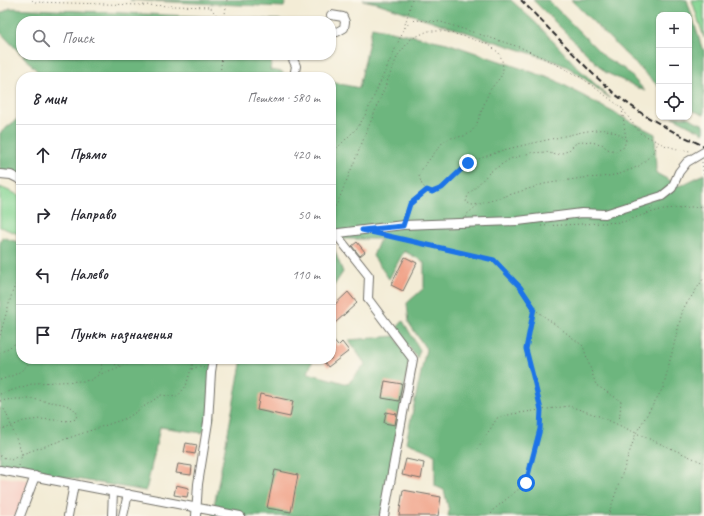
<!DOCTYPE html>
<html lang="ru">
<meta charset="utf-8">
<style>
body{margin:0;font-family:Caveat,sans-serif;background:#f7f7f7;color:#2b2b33}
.controls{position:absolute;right:12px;top:12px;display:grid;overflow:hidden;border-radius:8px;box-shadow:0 1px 3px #0004}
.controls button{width:36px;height:36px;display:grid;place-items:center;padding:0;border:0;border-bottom:1px solid #e1e1e2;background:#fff;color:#2b2b33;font:20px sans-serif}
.stop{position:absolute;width:12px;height:12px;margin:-9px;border:3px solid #1a73e8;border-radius:50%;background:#fff}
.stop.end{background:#1a73e8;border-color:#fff;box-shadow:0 1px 4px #0008}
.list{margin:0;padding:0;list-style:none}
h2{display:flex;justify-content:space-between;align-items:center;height:52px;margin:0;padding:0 16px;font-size:17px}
h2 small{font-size:13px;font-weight:400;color:#7c7c81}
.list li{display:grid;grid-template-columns:26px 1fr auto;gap:12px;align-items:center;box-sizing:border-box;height:60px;padding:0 16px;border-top:1px solid #e1e1e2}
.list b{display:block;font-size:15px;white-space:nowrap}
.list em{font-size:13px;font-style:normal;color:#7c7c81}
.icon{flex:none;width:22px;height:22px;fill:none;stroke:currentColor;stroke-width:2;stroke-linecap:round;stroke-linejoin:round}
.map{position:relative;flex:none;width:704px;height:516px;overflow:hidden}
.search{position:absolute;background:#fff;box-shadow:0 1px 3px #0004;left:16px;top:16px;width:320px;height:44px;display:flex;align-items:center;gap:10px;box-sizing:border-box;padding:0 14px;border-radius:16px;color:#7c7c81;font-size:15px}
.panel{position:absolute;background:#fff;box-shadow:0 1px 3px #0004;left:16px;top:72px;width:320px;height:292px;border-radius:16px}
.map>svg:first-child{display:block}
.built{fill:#f7d1c7}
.green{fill:#87d594;stroke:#598060}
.forest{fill:#6db67e;stroke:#4c7054}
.building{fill:#f09f84}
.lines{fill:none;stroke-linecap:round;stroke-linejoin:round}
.minor-casing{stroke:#716f67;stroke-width:10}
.path{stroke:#716f67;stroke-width:1;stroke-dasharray:1 3;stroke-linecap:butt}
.minor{stroke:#fff;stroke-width:8}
.rail{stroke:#2b2b2b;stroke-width:2;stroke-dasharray:6 3;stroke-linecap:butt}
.route{stroke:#1a73e8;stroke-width:5}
</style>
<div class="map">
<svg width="704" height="516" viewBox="0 0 704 516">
<rect width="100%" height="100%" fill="#fbf7ec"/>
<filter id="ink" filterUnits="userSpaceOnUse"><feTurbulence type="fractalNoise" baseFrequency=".025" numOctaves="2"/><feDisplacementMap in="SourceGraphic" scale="8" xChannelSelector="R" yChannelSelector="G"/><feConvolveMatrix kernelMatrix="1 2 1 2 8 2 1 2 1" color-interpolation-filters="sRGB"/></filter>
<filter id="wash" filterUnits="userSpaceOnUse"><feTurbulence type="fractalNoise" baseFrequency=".012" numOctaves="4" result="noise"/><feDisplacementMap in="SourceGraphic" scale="16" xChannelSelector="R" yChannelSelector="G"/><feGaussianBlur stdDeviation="0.9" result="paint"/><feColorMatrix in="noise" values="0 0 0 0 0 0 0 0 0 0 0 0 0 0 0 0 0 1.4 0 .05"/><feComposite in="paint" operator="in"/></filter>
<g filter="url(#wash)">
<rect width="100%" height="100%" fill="#f3ecd6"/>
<path class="built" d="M0,477L29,480L17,516H0Z"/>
<path class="green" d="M692,0H704V38Z
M0,187L21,196V235L0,227Z"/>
<path class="forest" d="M130,0H286L284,7Z
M363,0H511L538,25L579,69L610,98C597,89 585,78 571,69C565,65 557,63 551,60L377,3Z
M533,0H548L606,58L626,70L645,91L605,72Z
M571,0H687L702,48L704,50V115L689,109V15H659V87Z
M10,8L281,20V21H21V54L0,32V14Z
M372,27L447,43L555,80L605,108L655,134L656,173L680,186L704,174V516H448L449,511L444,490L435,486V454L406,442L426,349L409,323L407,303L424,288V262L404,251L389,279L373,256L380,239H331V82L359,88Z
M22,55H273L270,70L283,72L282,77H39V73Z
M21,116V176L0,171V133Z
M673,117H687L704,125V133Z
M2,237L21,243V359H223L213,368L209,387L215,397L213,419L202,433L160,427L146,491L0,466V244Z
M331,242L343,272L331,290Z
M403,321L420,350L417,358L396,329Z
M395,336L409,361L382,516H212L242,359H313L308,373L348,384L365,364L349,340Z"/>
<g id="blocks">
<path class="building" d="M357,242L365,252L360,256L352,246Z
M405,257L417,263L403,291L391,285Z
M348,292L357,303L335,323L331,319V308Z
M331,338L338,346L342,342L349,351L328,367L322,359H331Z
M385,381L402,384L399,401L382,398Z
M260,394L293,401L290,417L257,410Z
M386,412L397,414L395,425L384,423Z
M186,443L197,445L195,454L184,452Z
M406,459L424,463L421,479L402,475Z
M178,464L192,466L191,475L176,473Z
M275,470L298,475L291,512L267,508Z
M176,485L189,488L187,497L174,495Z
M403,490L441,497L438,516H399Z"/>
</g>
</g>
<g filter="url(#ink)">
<use href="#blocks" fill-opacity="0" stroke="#716f67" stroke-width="1"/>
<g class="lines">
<g class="minor-casing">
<path id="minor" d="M331,15L343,17L345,22L344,28L337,32L331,31
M291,55L296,66L294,77
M0,174L11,175L21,180
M335,233L369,276L368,299L413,359L384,516
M331,234L403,225L518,221L582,213L605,214L662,196L672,188L679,172L687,162L704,152
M0,470L240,516
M20,516L35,476
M68,516L74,484
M112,516L113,491
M123,516L128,494
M196,516L198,484L208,422L211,372L213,359"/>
</g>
<path class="path" d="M32,0L34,2L210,7L221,21
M224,21L227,0
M404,28L412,0
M220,77L222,55
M622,108L626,140L624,147L617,151L607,149L602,144L583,141L575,144L568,151L556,155L546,152L530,153L510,159L490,172L468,195L466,202L472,205L480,204L544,184L582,178L602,177L620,174L639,166L648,158L654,151L657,145L658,142
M331,154L358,127L367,112L404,29L410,22L416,20L441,22L522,48L554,63L582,78L622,108L631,121L640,133L664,145L677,149L690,151
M702,162L704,177
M331,208L337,204L398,55L411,39L428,31H444L466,37L488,44L499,53L502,60L503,69L502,75L490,90L486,99L476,126L470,133L464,136L451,138L443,142L439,147L422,169L419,176L422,185L427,190L432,191L442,188L468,163L503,150L582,132C598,129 614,127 626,140
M647,213L653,207
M466,217V215L479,204
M331,218L336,204
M405,218L410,205L427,190
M541,226L623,222L646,214L664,209L704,206
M384,235L494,260L520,287L533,309L526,349L535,384L541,410L540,429L526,483L492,511L491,516
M534,309L560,328L583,346L596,385L621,401L619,424
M0,335L13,290L21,274
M0,353L21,340
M109,359C116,369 129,366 137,359
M192,369L200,366L204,368
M98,375L122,366
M0,380C15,375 22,373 32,359
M0,394L35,383L83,381L91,380L98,375L102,368L101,361L100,359
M0,401L13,399H32L63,404L73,408L77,413L76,419L69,421L40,419L24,421L7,428L0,429
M0,408L5,410L22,454L19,466
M478,449L497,418L512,414L569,406L599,416L636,433L704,463
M0,456L11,460L22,454L127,418L161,395L177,397L186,386L194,359
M608,516L636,433L663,388L683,309L704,278"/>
<use href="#minor" class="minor"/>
<path class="rail" d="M521,0L592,73L616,95L644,115L676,133L704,146"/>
</g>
</g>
<g class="lines" filter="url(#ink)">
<path class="route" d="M468,163L442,188L432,192L427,190L410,204L403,226L362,230L494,260L520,287L534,308L526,349L535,384L541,410L540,429L526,483"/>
</g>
</svg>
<div class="controls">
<button>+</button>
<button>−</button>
<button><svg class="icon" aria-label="locate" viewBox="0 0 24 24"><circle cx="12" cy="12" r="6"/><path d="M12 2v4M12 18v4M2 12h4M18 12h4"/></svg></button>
</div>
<div class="stop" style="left:526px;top:483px"></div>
<div class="stop end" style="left:468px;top:163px"></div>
<div class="search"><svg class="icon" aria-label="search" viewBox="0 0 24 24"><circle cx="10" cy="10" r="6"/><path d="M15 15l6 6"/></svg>Поиск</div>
<section class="panel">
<h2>8 мин<small>Пешком · 580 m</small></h2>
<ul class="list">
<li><svg class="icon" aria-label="ahead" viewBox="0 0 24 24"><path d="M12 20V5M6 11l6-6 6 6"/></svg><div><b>Прямо</b></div><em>420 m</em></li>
<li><svg class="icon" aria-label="right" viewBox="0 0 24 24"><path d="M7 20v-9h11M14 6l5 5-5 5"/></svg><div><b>Направо</b></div><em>50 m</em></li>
<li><svg class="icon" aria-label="left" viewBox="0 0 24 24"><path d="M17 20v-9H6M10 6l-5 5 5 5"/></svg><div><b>Налево</b></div><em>110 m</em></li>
<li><svg class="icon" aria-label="arrive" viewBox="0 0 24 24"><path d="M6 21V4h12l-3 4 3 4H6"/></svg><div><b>Пункт назначения</b></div></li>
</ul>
</section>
</div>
